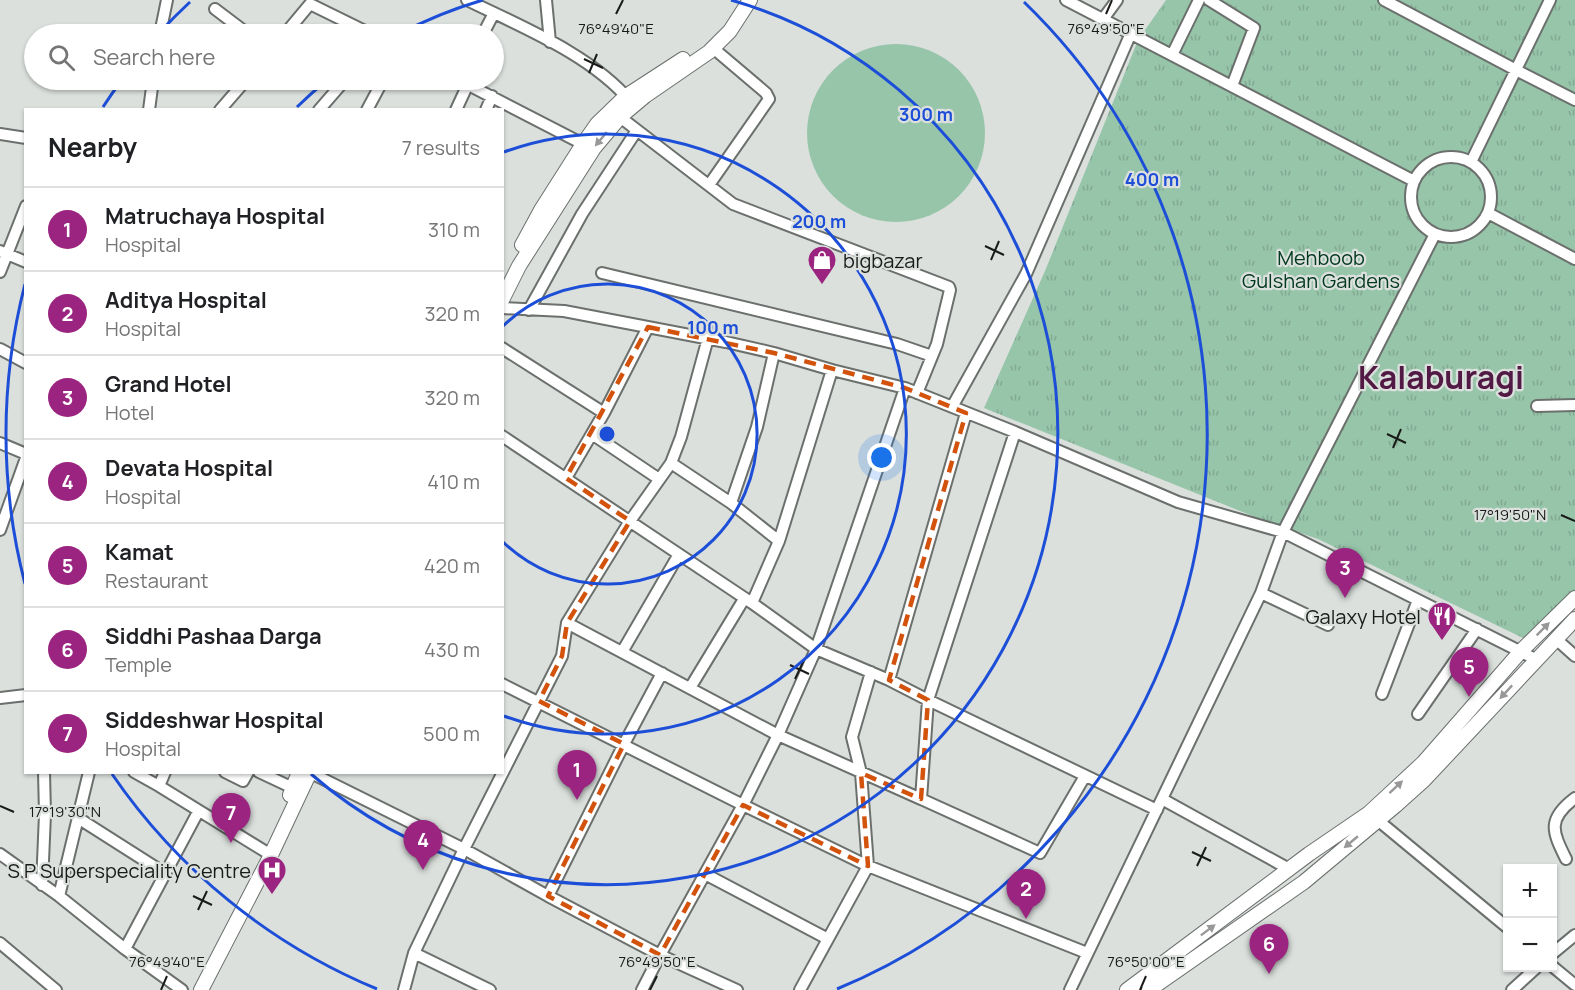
<!DOCTYPE html>
<meta charset="utf-8">
<style>
body{margin:0;font-family:Manrope,sans-serif;background:#f2f2f2;color:#202124}
.controls{position:absolute;right:18px;bottom:18px;display:grid;overflow:hidden;border-radius:0px;box-shadow:0 2px 4px #0004}
.controls button{width:54px;height:54px;display:grid;place-items:center;padding:0;border:0;border-bottom:2px solid #e0e0e0;background:#fff;color:#202124;font:30px sans-serif}
.you{position:absolute;left:882px;top:458px;width:21px;height:21px;margin:-15px;border:4px solid #fff;border-radius:50%;background:#1a73e8;box-shadow:0 0 0 9px #1a73e833}
.badge{display:grid;place-items:center;width:39px;height:39px;border-radius:50%;background:#9a247f;color:#fff;font-size:20px;font-weight:700}
.pin{position:absolute;translate:-50% -50px;filter:drop-shadow(0 2px 3px #0008)}
.pin::after{content:'';position:absolute;top:32px;width:21px;height:18px;background:inherit;clip-path:polygon(0 0,100% 0,50% 100%)}
.list{margin:0;padding:0;list-style:none}
h2{display:flex;justify-content:space-between;align-items:center;height:78px;margin:0;padding:0 24px;font-size:26px}
h2 small{font-size:20px;font-weight:400;color:#757577}
.list li{display:grid;grid-template-columns:39px 1fr auto;gap:18px;align-items:center;box-sizing:border-box;height:84px;padding:0 24px;border-top:2px solid #e0e0e0}
.list b{display:block;font-size:22px;white-space:nowrap}
.list p{margin:0;font-size:20px;white-space:nowrap;color:#757577}
.list em{font-size:20px;font-style:normal;color:#757577}
.icon{flex:none;width:33px;height:33px;fill:none;stroke:currentColor;stroke-width:2;stroke-linecap:round;stroke-linejoin:round}
.map{position:relative;flex:none;width:1575px;height:990px;overflow:hidden}
.search{position:absolute;background:#fff;box-shadow:0 2px 4px #0004;left:24px;top:24px;width:480px;height:66px;display:flex;align-items:center;gap:15px;box-sizing:border-box;padding:0 21px;border-radius:33px;color:#757577;font-size:22px}
.panel{position:absolute;background:#fff;box-shadow:0 2px 4px #0004;left:24px;top:108px;width:480px;height:666px;border-radius:0px}
.map>svg:first-child{display:block}
.green{fill:#97c5aa}
.park{fill:url(#park-tufts)}
.lines{fill:none;stroke-linecap:round;stroke-linejoin:round}
.minor-casing{stroke:#6b706d;stroke-width:14}
.major-casing{stroke:#6b706d;stroke-width:16}
.minor{stroke:#fff;stroke-width:10}
.major{stroke:#fff;stroke-width:14}
.oneway{fill:#989898}
.marked{fill:none;stroke:#d3530d;stroke-width:4.5;stroke-dasharray:12 8;stroke-linejoin:round}
.ticks{fill:none;stroke:#191b19;stroke-width:2}
.ring{fill:none;stroke:#1d4ed8;stroke-width:3}
.labels{text-anchor:middle;dominant-baseline:central;stroke-width:4.5;stroke-linejoin:round;paint-order:stroke}
.park-label{font-size:20px;fill:#003820;stroke:#dbe0dd}
.poi-label{font-size:20px;fill:#191b19;stroke:#dbe0dd;text-anchor:end}
.town-label{font-size:32px;font-weight:bold;fill:#511943;stroke:#dbe0dd}
.ticks-label{font-size:15px;text-anchor:middle;fill:#191b19;stroke:#dbe0dd;stroke-width:4.5;stroke-linejoin:round;paint-order:stroke}
.centre{fill:#1d4ed8;stroke:#dbe0dd;stroke-width:3}
.ring-label{font-size:18px;text-anchor:middle;font-weight:bold;fill:#1d4ed8;stroke:#dbe0dd;stroke-width:4.5;stroke-linejoin:round;paint-order:stroke}
</style>
<div class="map">
<svg width="1575" height="990" viewBox="0 0 1575 990">
<defs>
<pattern id="park-tufts" width="24" height="20" patternUnits="userSpaceOnUse" patternTransform="scale(1.5)"><rect width="24" height="20" fill="#97c5aa"/><path d="M3 7l-1-3M5 7V3M7 7l1-3M15 17l-1-3M17 17v-4M19 17l1-3" fill="none" stroke="#82a992"/></pattern>
</defs>
<rect width="100%" height="100%" fill="#dbe0dd"/>
<path class="green" d="M807 133a89 89 0 1 1 178 0a89 89 0 1 1-178 0Z"/>
<path class="park" d="M1166,0H1575V591L1523,638L1318,539L1265,521L984,408L1045,271L1138,40Z"/>
<g class="lines">
<g class="minor-casing">
<path id="minor" d="M467,0C522,27 592,55 631,102
M546,0L550,42
M1066,0L1414,181
M1209,0L1254,28L1232,86
M1384,0L1516,70L1575,100
M215,9L248,34
M1103,19L1117,0
M160,34L167,0
M285,34L310,4L371,34
M483,34L494,13
M1172,55L1199,0
M459,80L583,144
M149,110L153,80
M220,110L246,80
M319,110L345,80
M367,110L383,80
M456,110L468,84
M486,110L492,96
M620,117L733,204L949,287L950,290L937,344L917,393
M0,134L26,138
M1411 197a40 40 0 1 1 80 0a40 40 0 1 1-80 0Z
M1471,162L1550,0
M709,185L769,99L766,93L713,48
M1488,213L1575,259
M0,251L26,262
M0,272L26,206
M602,273L897,344L932,356
M502,308L564,311L726,342L774,353L832,370L905,388L1015,432L1178,502L1283,532L1537,660
M529,310L582,214L637,130
M502,348L604,413
M0,349L26,363
M1537,406L1575,405
M952,407L1026,274L1131,33
M1015,432L928,700L921,799L1040,853L1085,776
M592,434L659,479
M502,436L752,603L816,649L889,680L928,700L1157,810
M0,443L26,454
M671,463L731,503L779,541
M566,478L604,413L648,327
M731,503L757,427L774,353
M0,530L26,458
M1261,593L1328,625
M752,603L779,541L832,370
M567,623L778,735L921,799
M1556,639L1575,656
M622,652L679,554
M889,680L966,413
M502,684L743,805L868,866L1087,953
M690,688L744,599
M1382,694L1418,600
M0,698L26,695
M1418,714L1477,629
M134,772L159,786
M165,772L159,786L271,855
M225,772L243,781L248,772
M259,772L293,788
M309,772L464,849L548,896L660,955L737,990
M1162,799L1289,869
M1374,817L1508,928
M78,818L166,874
M0,854L59,896L125,949L182,990
M1566,859C1552,831 1547,819 1575,798
M705,874L828,939
M42,885L45,814L44,772
M59,896L89,772
M548,896L624,744L662,673
M0,943L56,990
M125,949L198,812
M414,953L490,990
M1552,954L1575,935
M1552,966L1575,985
M404,990L414,953L464,849L562,656L567,623L630,521L671,463L681,437L708,338
M642,990L660,955L743,805L778,735L816,649L905,388
M800,990L868,866L861,773L852,737L871,672
M1070,990L1261,593L1283,532L1435,234
M1512,990L1536,968"/>
</g>
<g class="major-casing">
<path id="major" d="M522,245L541,210L583,144L597,124L626,96L683,59
M502,300L519,266L594,148L620,117L645,96L709,52L730,31L750,0
M290,795L299,772
M201,990L270,857L310,772
M1127,990L1309,854L1369,813L1423,763L1521,651L1575,598
M1149,990L1304,882L1395,806L1424,780L1575,619"/>
</g>
<use href="#minor" class="minor"/>
<use href="#major" class="major"/>
</g>
<defs><path id="oneway-solid" d="M-6-.8H1V-3.2L6.5 0L1 3.2V.8H-6Z" transform="scale(1.5)"/></defs>
<g class="oneway">
<use href="#oneway-solid" transform="translate(601 139) rotate(130)"/>
<use href="#oneway-solid" transform="translate(1543 629) rotate(-45)"/>
<use href="#oneway-solid" transform="translate(1506 692) rotate(133)"/>
<use href="#oneway-solid" transform="translate(1396 787) rotate(-43)"/>
<use href="#oneway-solid" transform="translate(1351 842) rotate(140)"/>
<use href="#oneway-solid" transform="translate(1208 930) rotate(-37)"/>
</g>
<path class="marked" d="M648,327L774,353L905,388L966,413L889,680L928,700L921,799L861,773L868,866L743,805L660,955L548,896L624,744L539,701L562,656L567,623L630,521L566,478Z"/>
<path class="ticks" d="M616,14L623,0M1106,14L1112,0M584,59L603,68M589,73L597,54M985,246L1004,255M991,260L999,241M1387,434L1406,443M1393,448L1401,429M1561,515L1575,521M790,665L809,674M795,679L804,660M0,806L14,812M1192,852L1211,861M1197,866L1206,847M193,896L212,905M198,910L207,891M161,990L167,976M650,990L657,976M1140,990L1146,976"/>
<g class="ring">
<path d="M503 326A150 150 0 1 1 503 542"/>
<path d="M504 152A300 300 0 1 1 504 716"/>
<path d="M297 107A451 451 0 0 1 326 81M399 34A451 451 0 0 1 483 0M731 0A451 451 0 1 1 311 774"/>
<path d="M377 989A601 601 0 0 1 112 774M25 584A601 601 0 0 1 25 284M103 107A601 601 0 0 1 121 81M160 32A601 601 0 0 1 190 2M1024 2A601 601 0 0 1 837 989"/>
</g>
<defs>
<g id="shop-pin" transform="scale(1.5)"><path d="M0 17L-7.5 6A9.5 9.5 0 1 1 7.5 6Z" fill="#9a247f" stroke="#dbe0dd"/><path d="M-5-2.5h2.3a2.7 3.5 0 0 1 5.4 0H5L5.5 6h-11ZM-1.5-2.5h3a1.5 2.3 0 0 0-3 0Z" fill="#fff"/></g>
<g id="restaurant-pin" transform="scale(1.5)"><path d="M0 17L-7.5 6A9.5 9.5 0 1 1 7.5 6Z" fill="#9a247f" stroke="#dbe0dd"/><path d="M-5-6h1v4h1v-4h1v4h1v-4h1v5L-1.5 .5V6h-2V.5L-5-1ZM5-6V6H3V1.5H1.5Q1.5-4 5-6Z" fill="#fff"/></g>
<g id="hospital-pin" transform="scale(1.5)"><path d="M0 17L-7.5 6A9.5 9.5 0 1 1 7.5 6Z" fill="#9a247f" stroke="#dbe0dd"/><path d="M-5-5h3v3.5h4V-5h3V5h-3V1.5h-4V5h-3Z" fill="#fff"/></g>
</defs>
<g fill-rule="evenodd">
<use href="#shop-pin" x="822" y="260"/>
<use href="#restaurant-pin" x="1442" y="616"/>
<use href="#hospital-pin" x="272" y="870"/>
</g>
<g class="labels">
<g class="park-label">
<text x="1321" y="257">Mehboob<tspan x="1321" dy="23">Gulshan Gardens</tspan></text>
</g>
<g class="poi-label">
<text x="843" y="260" text-anchor="start">bigbazar</text>
<text x="1421" y="616">Galaxy Hotel</text>
<text x="251" y="870">S P Superspeciality Centre</text>
</g>
<g class="town-label">
<text x="1441" y="377">Kalaburagi</text>
</g>
</g>
<g class="ticks-label">
<text x="616" y="34">76°49'40"E</text>
<text x="1106" y="34">76°49'50"E</text>
<text x="1510" y="520">17°19'50"N</text>
<text x="65" y="817">17°19'30"N</text>
<text x="1146" y="967">76°50'00"E</text>
<text x="167" y="967">76°49'40"E</text>
<text x="657" y="967">76°49'50"E</text>
</g>
<circle cx="607" cy="434" r="9" class="centre"/>
<g class="ring-label">
<text x="926" y="121">300 m</text>
<text x="1152" y="186">400 m</text>
<text x="819" y="228">200 m</text>
<text x="713" y="334">100 m</text>
</g>
</svg>
<div class="controls">
<button>+</button>
<button>−</button>
</div>
<div class="you"></div>
<div class="pin badge" style="left:577px;top:800px">1</div>
<div class="pin badge" style="left:1026px;top:919px">2</div>
<div class="pin badge" style="left:1345px;top:598px">3</div>
<div class="pin badge" style="left:423px;top:870px">4</div>
<div class="pin badge" style="left:1469px;top:697px">5</div>
<div class="pin badge" style="left:1269px;top:974px">6</div>
<div class="pin badge" style="left:231px;top:843px">7</div>
<div class="search"><svg class="icon" aria-label="search" viewBox="0 0 24 24"><circle cx="10" cy="10" r="6"/><path d="M15 15l6 6"/></svg>Search here</div>
<section class="panel">
<h2>Nearby<small>7 results</small></h2>
<ul class="list">
<li><span class="badge">1</span><div><b>Matruchaya Hospital</b><p>Hospital</p></div><em>310 m</em></li>
<li><span class="badge">2</span><div><b>Aditya Hospital</b><p>Hospital</p></div><em>320 m</em></li>
<li><span class="badge">3</span><div><b>Grand Hotel</b><p>Hotel</p></div><em>320 m</em></li>
<li><span class="badge">4</span><div><b>Devata Hospital</b><p>Hospital</p></div><em>410 m</em></li>
<li><span class="badge">5</span><div><b>Kamat</b><p>Restaurant</p></div><em>420 m</em></li>
<li><span class="badge">6</span><div><b>Siddhi Pashaa Darga</b><p>Temple</p></div><em>430 m</em></li>
<li><span class="badge">7</span><div><b>Siddeshwar Hospital</b><p>Hospital</p></div><em>500 m</em></li>
</ul>
</section>
</div>
